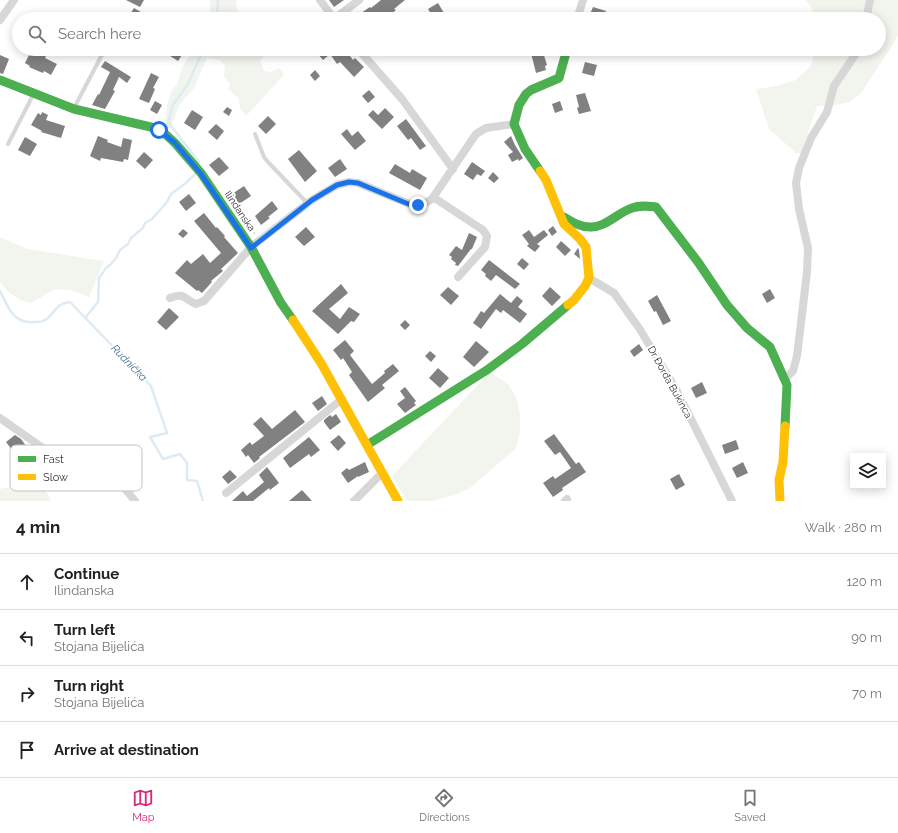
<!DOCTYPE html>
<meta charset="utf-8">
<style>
body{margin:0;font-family:Raleway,sans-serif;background:#f2f2f2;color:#202124}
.controls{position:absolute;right:12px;bottom:12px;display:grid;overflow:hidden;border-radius:0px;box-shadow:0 2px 10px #0003}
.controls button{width:36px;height:36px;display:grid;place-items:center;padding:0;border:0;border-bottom:1px solid #e0e0e0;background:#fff;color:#202124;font:20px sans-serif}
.stop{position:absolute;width:12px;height:12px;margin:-9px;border:3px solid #1a73e8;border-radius:50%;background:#fff}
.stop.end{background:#1a73e8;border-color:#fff;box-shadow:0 1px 4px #0008}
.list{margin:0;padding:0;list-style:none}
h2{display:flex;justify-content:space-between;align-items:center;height:52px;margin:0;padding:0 16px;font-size:17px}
h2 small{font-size:13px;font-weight:400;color:#757577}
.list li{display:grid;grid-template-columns:26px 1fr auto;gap:12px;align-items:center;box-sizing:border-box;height:56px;padding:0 16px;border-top:1px solid #e0e0e0}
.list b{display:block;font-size:15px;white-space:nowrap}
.list p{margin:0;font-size:13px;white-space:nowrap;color:#757577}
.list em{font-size:13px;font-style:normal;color:#757577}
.icon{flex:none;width:22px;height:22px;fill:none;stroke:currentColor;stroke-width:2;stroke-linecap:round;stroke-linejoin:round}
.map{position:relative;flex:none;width:898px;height:501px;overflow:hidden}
.search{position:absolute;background:#fff;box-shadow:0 2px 10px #0003;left:12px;right:12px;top:12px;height:44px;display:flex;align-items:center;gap:10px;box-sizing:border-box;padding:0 14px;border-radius:22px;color:#757577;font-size:15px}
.sheet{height:276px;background:#fff}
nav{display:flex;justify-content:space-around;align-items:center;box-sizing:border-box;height:56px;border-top:1px solid #e0e0e0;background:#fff;font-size:11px;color:#757577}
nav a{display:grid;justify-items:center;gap:2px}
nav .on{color:#db2777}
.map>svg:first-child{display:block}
.green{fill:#f1f5ed}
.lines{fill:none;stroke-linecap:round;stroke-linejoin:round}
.stream{stroke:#ddebf3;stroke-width:2.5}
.building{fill:#818181}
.path{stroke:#d6d6d6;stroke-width:1.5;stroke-dasharray:2 2;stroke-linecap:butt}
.lane{stroke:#d7d7d7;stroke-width:4}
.street{stroke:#d7d7d7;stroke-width:8}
.fast{stroke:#4caf50;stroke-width:9}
.slow{stroke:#ffc107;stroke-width:9}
.route{stroke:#1a73e8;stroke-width:5}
.labels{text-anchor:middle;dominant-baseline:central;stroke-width:4;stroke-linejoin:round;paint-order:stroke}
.street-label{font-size:10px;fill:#333;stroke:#fff}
.water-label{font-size:11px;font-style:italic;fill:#3f7597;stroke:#fff}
.key{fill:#fff;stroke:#c2c2c2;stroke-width:1}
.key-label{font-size:11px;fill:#333}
</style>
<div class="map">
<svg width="898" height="501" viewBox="0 0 898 501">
<rect width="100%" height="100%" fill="#fff"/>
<path class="green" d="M210,0H236L237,10L243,19H210Z
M806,0H898V36L862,92L850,102L835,105L817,106L801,153H796L769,129L756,89L777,86L796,80L811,66L815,49H879V19H817L810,5Z
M193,49H268L260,61L264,71L271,72L280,68L284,75L246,116L240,108L239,99L228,89L230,84L224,76L225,66L220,60L207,58L194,88L180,104L170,129L165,126L167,106L171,92L177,84L182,68Z
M0,237L27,249L104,261L89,297L72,290L56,289L49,292L42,297L31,303L20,300L7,291L0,282Z
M490,372L509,385L517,399L520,415V432L516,448L471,487L457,494L432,501H407L392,476Z
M31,476L45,490L51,501H0V489L18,485Z"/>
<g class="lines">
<path class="stream" d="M217,19L218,0
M199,162L168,122L173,105L188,84L202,52L205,49
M0,291C8,307 13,324 34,322C36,322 41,322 43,321C55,316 53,304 70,302L151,386L167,433L150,437L163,459L180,454L187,463V480L197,481L203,501
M85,318L98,302L99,278L106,268L110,265L116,258L120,250L128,244L131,238L143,228L145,223L152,219L167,202L171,194L186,183L196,173"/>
</g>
<path class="building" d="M126,0H144L140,7Z
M329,0H344L334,7Z
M381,0H405L394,9L396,10L385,19L382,16L377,19H352L370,7L371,8Z
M438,3L444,13L434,19L428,9Z
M593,7L606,11L604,19H588Z
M134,8L153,19H127Z
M96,12L115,17V19H94Z
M34,49H49L45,58L57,64L51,75L44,71L43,73L38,71L29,67L30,66L25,63L31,51L33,52Z
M170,49H186L178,61L167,54Z
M323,49H337L335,50L337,51L340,49H345L353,60L355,58L364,67L354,77L340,62L337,64L330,54L323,60L317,53Z
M530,49H542L547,65L545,66L546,70L536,73Z
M0,55L9,59L3,74L0,73Z
M105,61L131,77L127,83L119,77L113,90L115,91L105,109L92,105L98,94L99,95L110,72L101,67Z
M585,62L597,65L594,76L582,73Z
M315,70L320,76L315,81L310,75Z
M151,73L159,77L153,88L155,89L149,103L139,99Z
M369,90L375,97L368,103L362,96Z
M585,93L591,111L579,114L577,108L579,107L576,95Z
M155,101L162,105L157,114L150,110Z
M560,101L563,110L555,113L552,104Z
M227,107L232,110L229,116L223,112Z
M385,108L394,117L382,129L368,115L373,110L378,115Z
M192,110L203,117L195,130L184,123Z
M42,112L48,115L46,120L65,126L61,138L41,132L42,131L31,125L38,113L41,115Z
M268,116L276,124L266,134L258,126Z
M406,119L426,146L420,150L411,138L408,140L397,126Z
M216,124L224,131L217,140L208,132Z
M347,129L352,136L358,131L366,141L355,150L341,134Z
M98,136L108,140L107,142L121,147L123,138L132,140L128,160L124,159L123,162L101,158L100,161L90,156Z
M511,136L515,145L523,158L519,161L518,159L512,162L508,155L513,152L504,142Z
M25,137L37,144L30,156L18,150Z
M299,150L317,171L305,182L288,159Z
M144,152L153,160L145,169L136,161Z
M219,157L229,168L219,176L209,165Z
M340,159L347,169L335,177L328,168Z
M472,162L485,171L481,176L477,174L473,180L464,174Z
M395,164L410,173L412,169L427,178L420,190L389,173Z
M493,172L499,178L494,183L488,178Z
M244,186L251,196L239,204L232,194Z
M189,194L196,203L186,211L179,202Z
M272,201L278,209L268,217L270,218L261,225L255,216Z
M204,213L216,228L217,227L225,236L224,237L238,253L221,269L223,271L211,281L212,282L202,293L198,290L197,291L175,273L187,260L191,264L203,254L210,263L221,253L194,221Z
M553,226L557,232L552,236L548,230Z
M306,227L315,237L304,246L295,237Z
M183,229L188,233L183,238L178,234Z
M529,230L534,237L544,230L548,235L537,244L540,246L535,252L527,246L529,244L522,235Z
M469,233L477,237L472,249H471L458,266L455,265L456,263L451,259L452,257L449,255L456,246L462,250Z
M561,241L571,250L565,256L556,247Z
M578,248L579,250L580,259L574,254Z
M522,258L529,264L524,270L517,264Z
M489,260L520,284L515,289L496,275L491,281L485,276L486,274L481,270Z
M341,284L348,293L329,309L340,319L349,307L360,314L354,322L351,321L338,334L312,311Z
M448,287L459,296L451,305L440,295Z
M550,287L561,297L552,306L542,296Z
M770,289L775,298L767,303L762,294Z
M500,294L511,303L517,296L523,301L518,307L527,314L520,323L503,310L501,313L496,309L481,329L473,323L481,311L484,313Z
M657,295L671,321L663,325L656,311L654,312L648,301Z
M169,308L179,317L166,330L157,322Z
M405,320L410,325L405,330L400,325Z
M345,340L354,351L350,355L372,384L385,373L384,371L393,364L399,371L382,385L385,388L368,402L349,375L352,372L343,358L341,360L333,350Z
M476,341L489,352L474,367L463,357Z
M639,344L643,350L634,357L630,351Z
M430,351L436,356L431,362L425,356Z
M438,368L449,378L440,388L429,378Z
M702,382L707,393L696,398L691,388Z
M405,387L416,401L414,403L416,405L405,413L397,404L405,398L400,391Z
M322,396L327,404L318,411L312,403Z
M295,410L305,422L259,457L260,458L254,463L248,455L246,457L241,450L250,442L252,445L264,436L253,424L261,417L272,429Z
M336,414L341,422L330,430L324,422V420L330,415L332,417Z
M554,434L576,464L579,462L586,472L562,488L563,490L553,497L543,483L553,476L555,479L571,468L560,452L555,455L544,441Z
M15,435L21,439L32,454L33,453L41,463L31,472L24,464L16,471L11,465L19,459L6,442Z
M339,435L346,443L338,451L330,442Z
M309,437L320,450L311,457L309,454L290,468L283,458Z
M736,440L739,449L725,454L722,445Z
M365,462L369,472L358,477V476L348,483L341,473L347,468L349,470Z
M743,462L748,473L737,478L732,468Z
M267,467L279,483L270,490L269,488L253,501H232L243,491L247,496L264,482L259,475Z
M230,470L237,477L228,484L222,477Z
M679,474L685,485L676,490L670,479Z
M302,490L312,501H289Z"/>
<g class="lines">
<path class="path" d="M249,226L255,234"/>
<path class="lane" d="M121,19L123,16
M74,108L105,49
M255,134L264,157L268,162L308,204
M8,144L33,95"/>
<path class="street" d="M320,0L334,19
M334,19L359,0
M577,19L583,0
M866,19L870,0
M0,20L14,0
M358,49L402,99L453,169
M433,197L483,230L487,236L485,247L458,277
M589,278L614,293L639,328L676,389L732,501
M170,298C184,292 184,299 196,304L204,301L251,247L312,200L337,185L349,182L358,183L412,205L425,203L432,199L476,134L486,128L514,124
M785,379L793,371L797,356L807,272L808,248L799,209L796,183L799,168L811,138L827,112L834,86L859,49
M0,418L60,460C69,463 79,464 88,466C112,471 121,483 135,501
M226,493L342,399
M354,501L382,473
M565,501L567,499"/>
<path class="fast" d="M0,80L74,109L155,128L163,132L175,143L201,173L251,247L281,303L293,320
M540,171L525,149L514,124L519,105L526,94L531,90L559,78L567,49
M564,217C572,222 580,227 590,227C605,228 617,213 632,208C640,205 647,206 656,207L698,262L727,305L747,328L770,347L787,385L785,426
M367,445L487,370L522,344L568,305"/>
<path class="slow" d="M540,171L546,180L564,224L580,239L586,247L589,278L585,286L574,300L568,305
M293,320L321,363L398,501
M780,501L779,480L783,462L785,426"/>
</g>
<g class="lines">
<path class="route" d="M159,130L175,143L201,174L251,248L312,200L337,185L349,182L358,183L406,203L412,205H418"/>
</g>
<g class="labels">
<g class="street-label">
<text transform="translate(240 211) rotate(56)">Ilindanska</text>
<text transform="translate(670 382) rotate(61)">Dr Đorđa Bukinca</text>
</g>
<g class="water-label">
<text transform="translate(129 363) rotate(46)">Rudnička</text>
</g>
</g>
<rect x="10" y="445" width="132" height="46" rx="6" class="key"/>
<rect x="18" y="456" width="18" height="6" fill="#4caf50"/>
<rect x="18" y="474" width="18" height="6" fill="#ffc107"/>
<g class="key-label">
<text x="43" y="463">Fast</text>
<text x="43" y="481">Slow</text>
</g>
</svg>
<div class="controls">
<button><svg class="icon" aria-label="layers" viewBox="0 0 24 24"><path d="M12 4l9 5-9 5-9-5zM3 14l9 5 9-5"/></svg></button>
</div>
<div class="stop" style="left:159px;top:130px"></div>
<div class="stop end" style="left:418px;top:205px"></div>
<div class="search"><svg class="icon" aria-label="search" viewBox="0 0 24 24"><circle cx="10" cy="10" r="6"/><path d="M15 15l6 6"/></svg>Search here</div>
</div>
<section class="sheet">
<h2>4 min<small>Walk · 280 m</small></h2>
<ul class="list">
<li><svg class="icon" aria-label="ahead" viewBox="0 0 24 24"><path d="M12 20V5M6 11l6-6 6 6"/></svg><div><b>Continue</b><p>Ilindanska</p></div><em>120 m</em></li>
<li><svg class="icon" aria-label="left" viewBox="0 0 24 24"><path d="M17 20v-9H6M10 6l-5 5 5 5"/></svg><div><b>Turn left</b><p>Stojana Bijelića</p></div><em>90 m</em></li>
<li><svg class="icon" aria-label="right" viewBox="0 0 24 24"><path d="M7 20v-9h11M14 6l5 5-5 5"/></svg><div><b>Turn right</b><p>Stojana Bijelića</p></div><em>70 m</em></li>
<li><svg class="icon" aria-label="arrive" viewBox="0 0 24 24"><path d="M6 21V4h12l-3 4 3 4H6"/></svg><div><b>Arrive at destination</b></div></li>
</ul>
</section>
<nav>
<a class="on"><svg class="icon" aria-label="map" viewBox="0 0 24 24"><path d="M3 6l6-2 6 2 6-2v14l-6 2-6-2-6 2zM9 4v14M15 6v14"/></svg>Map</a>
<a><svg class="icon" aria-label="directions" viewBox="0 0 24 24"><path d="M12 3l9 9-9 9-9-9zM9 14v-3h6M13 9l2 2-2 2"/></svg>Directions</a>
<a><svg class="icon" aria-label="saved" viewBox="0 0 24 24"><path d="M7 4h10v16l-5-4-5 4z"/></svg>Saved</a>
</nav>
